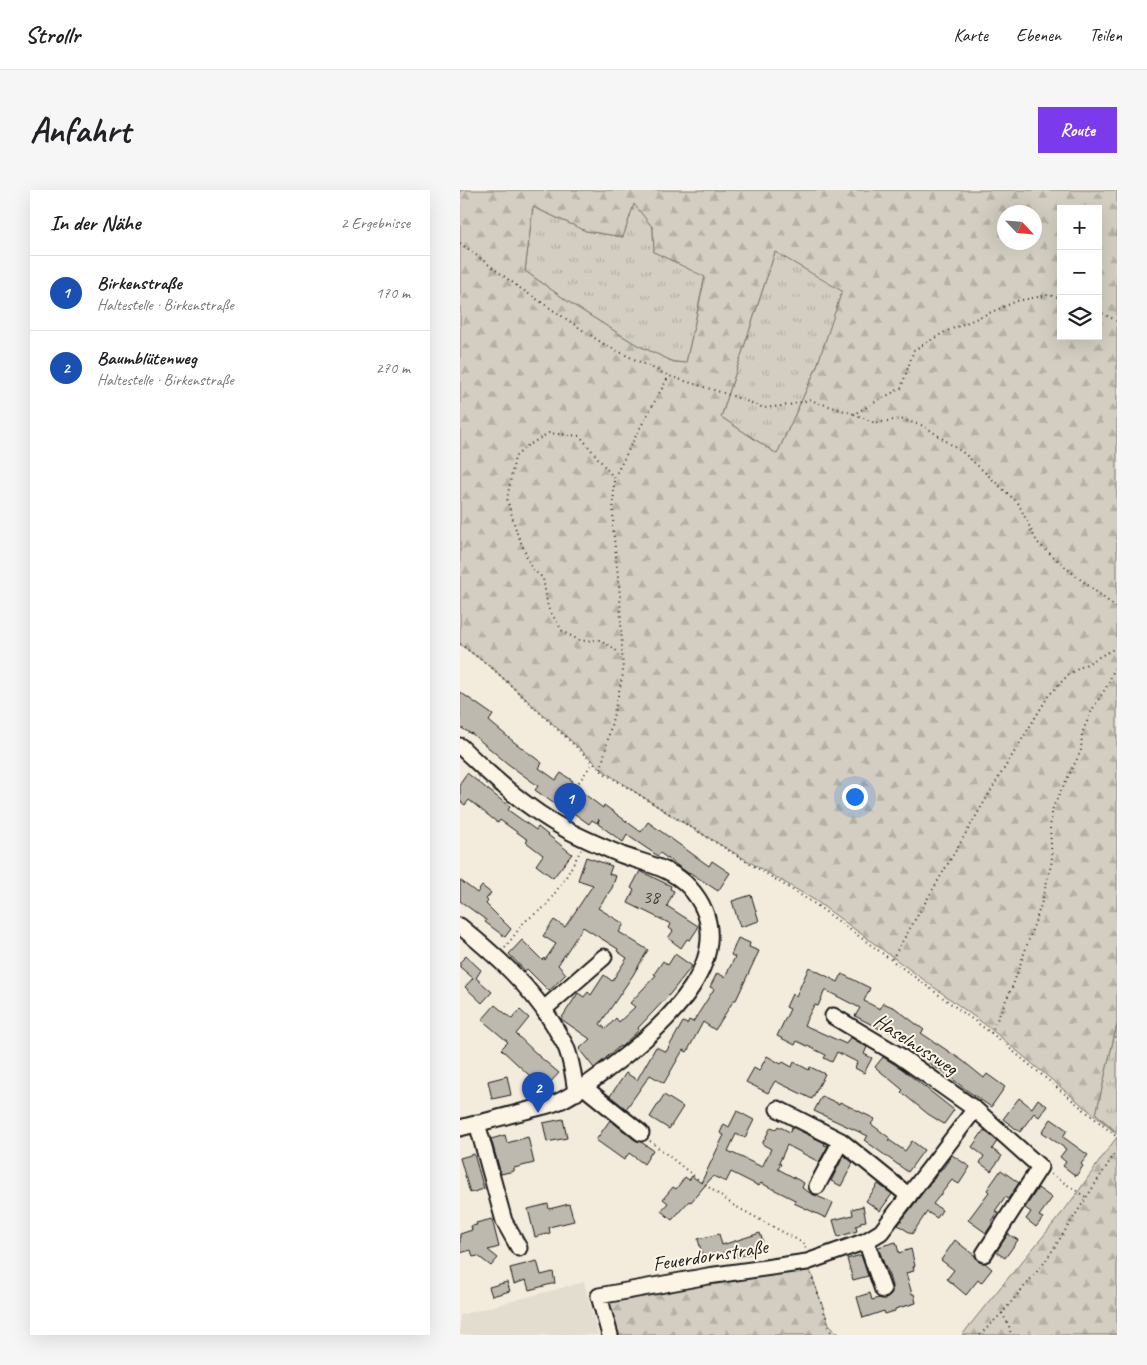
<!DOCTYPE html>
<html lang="de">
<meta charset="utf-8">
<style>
body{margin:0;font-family:Caveat,sans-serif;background:#f6f6f6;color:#202124}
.controls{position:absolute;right:15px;top:15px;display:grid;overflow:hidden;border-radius:0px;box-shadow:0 5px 20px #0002}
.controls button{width:45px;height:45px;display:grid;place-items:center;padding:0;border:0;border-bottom:1px solid #e0e0e0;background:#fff;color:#202124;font:25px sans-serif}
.compass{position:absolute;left:537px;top:15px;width:45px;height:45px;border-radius:50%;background:#fff;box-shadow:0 5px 20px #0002;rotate:116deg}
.you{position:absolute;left:394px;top:606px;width:18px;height:18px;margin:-12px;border:4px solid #fff;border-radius:50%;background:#1a73e8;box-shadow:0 0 0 8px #1a73e833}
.badge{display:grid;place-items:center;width:32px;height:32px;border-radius:50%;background:#7c3aed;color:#fff;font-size:16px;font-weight:700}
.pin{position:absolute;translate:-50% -41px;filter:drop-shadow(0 1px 2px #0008)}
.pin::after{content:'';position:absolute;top:26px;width:18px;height:15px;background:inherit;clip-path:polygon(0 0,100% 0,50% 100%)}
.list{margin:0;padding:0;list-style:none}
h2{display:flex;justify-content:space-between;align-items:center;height:65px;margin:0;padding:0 20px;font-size:21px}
h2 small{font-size:16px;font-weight:400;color:#757577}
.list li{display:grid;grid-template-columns:32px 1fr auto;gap:15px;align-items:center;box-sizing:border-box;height:75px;padding:0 20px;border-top:1px solid #e0e0e0}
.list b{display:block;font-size:19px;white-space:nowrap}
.list p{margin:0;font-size:16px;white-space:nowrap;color:#757577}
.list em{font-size:16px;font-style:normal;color:#757577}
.icon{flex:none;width:28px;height:28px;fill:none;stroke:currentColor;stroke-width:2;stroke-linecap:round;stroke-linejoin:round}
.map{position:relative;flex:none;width:657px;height:1145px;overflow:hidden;border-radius:0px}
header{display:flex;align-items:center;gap:30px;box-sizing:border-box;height:70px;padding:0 25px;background:#fff;border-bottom:1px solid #e0e0e0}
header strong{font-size:24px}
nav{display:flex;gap:28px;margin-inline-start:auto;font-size:18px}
.intro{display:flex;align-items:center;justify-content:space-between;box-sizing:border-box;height:120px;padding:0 30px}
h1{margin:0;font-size:35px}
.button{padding:12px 22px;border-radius:0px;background:#7c3aed;color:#fff;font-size:18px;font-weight:700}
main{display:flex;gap:30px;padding:0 30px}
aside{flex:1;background:#fff;border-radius:0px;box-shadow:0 5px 20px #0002}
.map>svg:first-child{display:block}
.built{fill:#e3ddcf}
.grass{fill:url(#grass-tufts);stroke:#78756e}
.forest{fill:url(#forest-firs);stroke:#78756e;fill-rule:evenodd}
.building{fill:#beb9ae;stroke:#1c1c1c}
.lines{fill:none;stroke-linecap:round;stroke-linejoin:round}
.minor-casing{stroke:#1c1c1c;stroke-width:19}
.path{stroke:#1c1c1c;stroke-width:2;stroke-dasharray:1 4;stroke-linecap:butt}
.minor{stroke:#fcf5e5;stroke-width:15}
.labels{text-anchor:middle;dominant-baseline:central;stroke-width:4;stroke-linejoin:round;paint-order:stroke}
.number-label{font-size:19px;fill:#444340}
.street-label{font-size:21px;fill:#1c1c1c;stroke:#fcf5e5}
</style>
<header>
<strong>Strollr</strong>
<nav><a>Karte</a><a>Ebenen</a><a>Teilen</a></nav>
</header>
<div class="intro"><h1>Anfahrt</h1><a class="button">Route</a></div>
<main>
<aside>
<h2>In der Nähe<small>2 Ergebnisse</small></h2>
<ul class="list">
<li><span class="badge" style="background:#1a4fb4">1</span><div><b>Birkenstraße</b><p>Haltestelle · Birkenstraße</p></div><em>170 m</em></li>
<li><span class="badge" style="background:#1a4fb4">2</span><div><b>Baumblütenweg</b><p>Haltestelle · Birkenstraße</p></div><em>270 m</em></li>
</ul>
</aside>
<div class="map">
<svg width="657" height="1145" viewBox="0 0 657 1145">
<defs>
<pattern id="grass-tufts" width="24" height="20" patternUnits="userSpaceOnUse" patternTransform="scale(1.25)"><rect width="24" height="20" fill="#d3cec1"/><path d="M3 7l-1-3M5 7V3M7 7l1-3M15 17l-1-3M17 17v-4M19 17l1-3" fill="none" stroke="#b5b0a5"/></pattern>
<pattern id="forest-firs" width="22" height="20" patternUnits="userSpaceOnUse" patternTransform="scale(1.25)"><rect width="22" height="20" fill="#d3cec1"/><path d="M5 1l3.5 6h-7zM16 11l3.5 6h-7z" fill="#b5b0a5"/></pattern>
</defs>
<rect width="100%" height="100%" fill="#f3ecdd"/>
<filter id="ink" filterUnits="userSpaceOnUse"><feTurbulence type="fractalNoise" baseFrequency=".02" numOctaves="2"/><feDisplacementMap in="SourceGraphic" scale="10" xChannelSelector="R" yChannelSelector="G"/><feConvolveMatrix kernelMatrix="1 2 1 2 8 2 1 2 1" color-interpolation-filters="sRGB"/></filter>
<g filter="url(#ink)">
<path class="built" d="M124,1092L138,1145H0V1125Z"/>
<path class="grass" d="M174,13L193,38L194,62L245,86L226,173L214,172L177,155L113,115L65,81L73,17L126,41L163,47Z
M315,62L383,100L356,179L317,264L261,227Z
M657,834V942L636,924Z"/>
<path class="forest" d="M0,0H657V834L636,924L657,944L527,836L356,711L215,628L145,582L32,478L0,454ZM174,14L193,38L194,62L245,87L226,173L214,172L177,155L113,115L65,81L73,17L126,41L163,47ZM601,19H638V146H601ZM544,22H574V52H544ZM315,62L382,101L356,179L317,264L261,227Z
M657,947V1145H502C535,1102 572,1061 606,1018C624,995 639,970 657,947Z
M347,1072L369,1134L380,1145H153L140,1106Z"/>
<path class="building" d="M0,502L33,525L29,531L54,552L82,573L79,578L96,590L101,583L113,591L111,594L143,618L144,615L181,642L188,632L249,676L252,671L270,683L258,701L229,682L228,683L200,663L198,666L167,645L163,652L138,634L139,629L137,633L132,630L129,634L98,612L96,615L75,600L78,596L48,574L11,543V544L0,537Z
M7,583L50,617L48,620L76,640L78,637L112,664L93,688L76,675L83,665L66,652L68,650L40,630L38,633L9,610L5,615L0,611V593Z
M126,667L152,676L149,684L156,686L152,698L138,718L164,734L159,742L188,760L173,785L140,834L146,839L156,828L159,832L175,817L170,813L196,785L194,784L203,771L208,775L215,764L232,776L210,804L178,838L179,840L161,857L160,856L134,878L119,859L130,849L101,829L118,803L124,807L128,802L131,805L144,785L152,791L167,768L157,761L158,759L123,737L98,775L106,784L89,801L67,779L65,781L49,764L62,750L82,770L84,768L85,770L96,754L83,746L94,730L105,737L133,695L118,690Z
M180,681L211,696L210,699L214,701L207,716L238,736V738L230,750L227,749L221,758L208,748L213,741L209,738L211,734L168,713L174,700L171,698Z
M0,690L17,703L22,696L31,703L26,709L28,711L26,714L51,739L45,747L25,732L26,730L0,711Z
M291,705L299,731L280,737L272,711Z
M278,748L290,753L289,757L299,761L276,810H274L255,840L243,832L227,862L223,860L204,893L190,885L166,919L150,906L166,883L177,890L196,857L206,862L223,832L227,834L229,830L233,832L254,799L250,797L257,783L265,787L275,767L271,765Z
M6,766L21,780L16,788L32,802L22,813L5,797L13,788L0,777V772Z
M349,777L378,792L382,784L410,798L404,811L420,819L423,813L435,818L464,840L461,843L503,871L524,888L527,884L545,897L531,917L505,899L479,878L478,879L461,867L462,866L423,837L422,840L395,826L400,818L365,800L358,816L354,815L344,835L386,854L390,847L407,857L404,864L412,868L404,883L395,878L397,872L377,862L372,872L364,868L366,865L337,851L335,855L317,846L330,819L326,817L332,804L336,806Z
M35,815L52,829L60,820L69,828L56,844L80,867L99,883L84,899L41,859L48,852L22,830Z
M307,866L321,874L323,872L332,877L334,872L349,880L350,877L365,884L352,909L315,891L308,903L286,892L294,878L299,881Z
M423,867L442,879L494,920L484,934L468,924L441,902L443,900L415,877Z
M47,886L51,905L32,909L28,891Z
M204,905L223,917L209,939L190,927Z
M362,906L379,914L380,912L415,929L411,934L431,949L429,950L445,961L452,951L464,960L448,982L404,950L408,946L354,921Z
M559,908L572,918L578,909L587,916L579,927L574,923L560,942L543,929Z
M277,921L294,930L285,948L276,944L268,961L302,977L311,959L302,954L311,937L316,939L318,936L330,942L332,937L365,953L364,955L368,956L359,972L327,955L319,973L321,974L318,979L344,993L342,998L352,1004L373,1013L366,1028L334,1013L335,1010L301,993L299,996L271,982L266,992L253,986L231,1012L229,1011L212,1030L201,1021L208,1013L203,1009L213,997L216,999L225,987L229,990L232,986L241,993L264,945L260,943L264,934L269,937Z
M103,929L107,948L87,952L83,933Z
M591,929L607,940L603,947L628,965L621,974L623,976L616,986L603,976L606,972L600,967L606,959L582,942Z
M150,930L175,950L181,952L193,960L184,974L169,963L164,970L136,950Z
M524,940L537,951L532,959L542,966L531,981L520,973L524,966L512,957Z
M45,945L47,953L68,947L74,973L54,978V981L41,984L31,949Z
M14,964L24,999L10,1003L0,968Z
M384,965L393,973L381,996L371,991Z
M492,965L510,977L499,994L492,990L473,1014L482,1020L477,1028L467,1022L452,1044L438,1035L482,978H483Z
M541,980L559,993L548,1009L545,1007L535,1021L538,1022L531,1033L532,1034L526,1043L508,1030L529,1002L527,1000Z
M418,994L432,1004L420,1021L406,1011Z
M578,998L592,1008L579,1026L583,1028L576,1037L566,1029L571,1022L565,1018Z
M88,1014L89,1019L109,1014L114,1031L89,1037L90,1043L75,1047L68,1019Z
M403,1016L406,1031L400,1032L401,1034L396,1036L397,1041L378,1047L373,1030L393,1025L392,1019Z
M32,1029L39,1057L28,1060L38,1068L31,1076L18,1066L13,1067L11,1060L0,1063V1044L12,1040L11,1036L17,1035L16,1033Z
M300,1043L303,1052L295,1054L297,1062L277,1067L275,1060L243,1068L238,1049L259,1044L262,1055Z
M548,1044L558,1050L545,1068L536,1062Z
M495,1050L515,1066L519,1072L525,1073L532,1079L521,1093L518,1090L506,1105L487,1089L494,1080L481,1070Z
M436,1052L439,1063L451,1059L455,1076L453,1077L454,1081L446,1083L452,1104H454L456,1113L435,1119V1121L425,1124L424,1121L403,1128L397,1107L410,1103L412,1110L419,1108L426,1109L430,1106L432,1102V1096L427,1079H426L418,1057Z
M401,1065L408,1086L393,1090L387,1069Z
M77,1071L81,1085L93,1082L95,1093L69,1100L66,1090L54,1094L50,1078Z
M47,1092L50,1101L32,1106L29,1097Z"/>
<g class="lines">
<g class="minor-casing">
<path id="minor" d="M0,556C32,587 67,619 107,640C124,649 143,657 162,665C184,673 212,678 229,697C289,763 202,838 152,876C136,888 120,901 102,910C92,915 80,917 69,920C46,926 23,932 0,938
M0,736C36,766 71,796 95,837C98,844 103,850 106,857C112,872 114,887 116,903
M84,819L144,767
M373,826L440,866L515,919L580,977L524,1064
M124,897L181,943
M318,919L381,951L449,1006
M17,933L44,1031L59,1058
M357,996L381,951
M406,1051L423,1100
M150,1145L139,1106L248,1086L347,1072L406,1051L421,1042L515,919"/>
</g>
<path class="path" d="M0,53L57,96L145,155L209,186L273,206L304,218L329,215L350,210L394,224L441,198L454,160L485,142L557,111L588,105L601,108
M638,121L657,131
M394,224L415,233L440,229L464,236L505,264L558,313L577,352L611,382L657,418
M154,288L120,246L89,243L67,256L55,267L47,309L57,343L72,379L83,388L88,418L103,442L121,451L139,450L155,459L161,469
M0,454L32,478L144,583L355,714L531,843L657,947
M141,579L163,484L160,406L153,338L154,288L180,238L209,186
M99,621L133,572
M45,758L64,732L86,716L106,687L121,660
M432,769L536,592L589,505L609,484L657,457
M531,843L553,795L581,715L592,671L590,637L593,617L621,561L622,543L632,520L647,496L657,473
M190,951L239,990L273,1015L345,1054L346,1059
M591,984L627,1008
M351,1084L372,1145
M542,1123L549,1136L551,1145
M520,1145L542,1123L585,1072L657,960"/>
<use href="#minor" class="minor"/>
</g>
</g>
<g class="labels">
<g class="number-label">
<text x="191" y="707">38</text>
</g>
<g class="street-label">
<text transform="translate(456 854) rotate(33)">Haselnussweg</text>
<text transform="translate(250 1065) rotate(-9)">Feuerdornstraße</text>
</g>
</g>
</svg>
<div class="controls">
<button>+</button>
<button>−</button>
<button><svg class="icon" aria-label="layers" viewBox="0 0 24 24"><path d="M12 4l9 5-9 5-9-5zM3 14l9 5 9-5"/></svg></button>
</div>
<svg class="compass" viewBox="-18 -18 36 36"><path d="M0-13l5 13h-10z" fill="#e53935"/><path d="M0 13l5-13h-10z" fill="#757577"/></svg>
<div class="you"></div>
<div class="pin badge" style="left:110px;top:634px;background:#1a4fb4">1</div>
<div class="pin badge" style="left:78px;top:923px;background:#1a4fb4">2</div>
</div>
</main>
